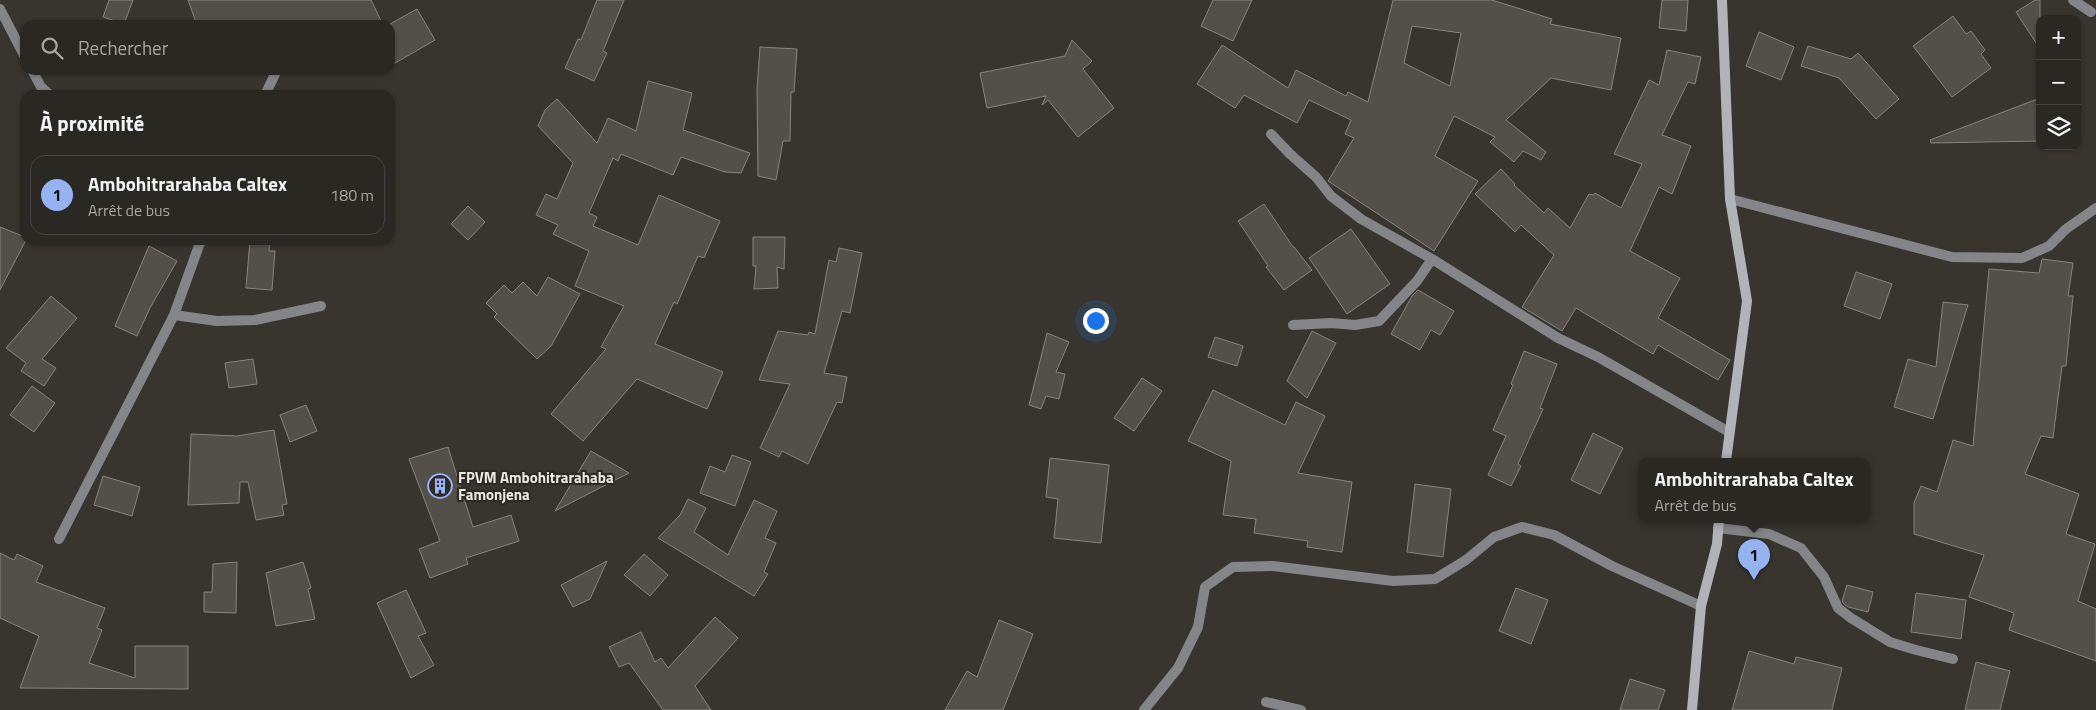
<!DOCTYPE html>
<html lang="fr">
<meta charset="utf-8">
<style>
body{margin:0;font-family:"Titillium Web",sans-serif;background:#35342f;color:#f1f3f6}
.controls{position:absolute;right:15px;top:15px;display:grid;overflow:hidden;border-radius:10px;box-shadow:0 1px 4px #0004}
.controls button{width:45px;height:45px;display:grid;place-items:center;padding:0;border:0;border-bottom:1px solid #454440;background:#292822;color:#f1f3f6;font:25px sans-serif}
.you{position:absolute;left:1095px;top:320px;width:18px;height:18px;margin:-12px;border:4px solid #fff;border-radius:50%;background:#1a73e8;box-shadow:0 0 0 8px #1a73e833}
.badge{display:grid;place-items:center;width:32px;height:32px;border-radius:50%;background:#95b2f1;color:#111;font-size:16px;font-weight:700}
.pin{position:absolute;translate:-50% -41px;filter:drop-shadow(0 1px 2px #0008)}
.pin::after{content:'';position:absolute;top:26px;width:18px;height:15px;background:inherit;clip-path:polygon(0 0,100% 0,50% 100%)}
.popup{position:absolute;left:1638px;top:458px;width:232px;height:65px;box-sizing:border-box;display:grid;place-content:center;border-radius:10px;background:#292822;filter:drop-shadow(0 1px 4px #0005);font-size:16px;white-space:nowrap;color:#a5a6a5}
.popup b{font-size:19px;color:#f1f3f6}
.popup::after{content:'';position:absolute;left:50%;top:100%;margin-left:-10px;border:10px solid transparent;border-top-color:#292822}
.list{margin:0;padding:0;list-style:none}
h2{display:flex;justify-content:space-between;align-items:center;height:65px;margin:0;padding:0 20px;font-size:21px}
h2 small{font-size:16px;font-weight:400;color:#a5a6a5}
.list li{display:grid;grid-template-columns:32px 1fr auto;gap:15px;align-items:center;box-sizing:border-box;height:80px;margin:0 10px 10px;padding:0 10px;border:1px solid #454440;border-radius:15px}
.list b{display:block;font-size:19px;white-space:nowrap}
.list p{margin:0;font-size:16px;white-space:nowrap;color:#a5a6a5}
.list em{font-size:16px;font-style:normal;color:#a5a6a5}
.icon{flex:none;width:28px;height:28px;fill:none;stroke:currentColor;stroke-width:2;stroke-linecap:round;stroke-linejoin:round}
.map{position:relative;flex:none;width:2096px;height:710px;overflow:hidden}
.search{position:absolute;background:#292822;box-shadow:0 1px 4px #0004;left:20px;top:20px;width:375px;height:55px;display:flex;align-items:center;gap:12px;box-sizing:border-box;padding:0 18px;border-radius:15px;color:#a5a6a5;font-size:19px}
.panel{position:absolute;background:#292822;box-shadow:0 1px 4px #0004;left:20px;top:90px;width:375px;height:155px;border-radius:15px}
.map>svg:first-child{display:block}
.building{fill:#525048;stroke:#87857d;fill-rule:evenodd}
.lines{fill:none;stroke-linecap:round;stroke-linejoin:round}
.street{stroke:#848589;stroke-width:10}
.secondary{stroke:#b1b3b9;stroke-width:10}
.labels{text-anchor:middle;dominant-baseline:central;stroke-width:4.5;stroke-linejoin:round;paint-order:stroke}
.poi-label{font-size:15px;font-weight:bold;fill:#eae9e4;stroke:#2d2b24;text-anchor:start}
</style>
<div class="map">
<svg width="2096" height="710" viewBox="0 0 2096 710">
<rect width="100%" height="100%" fill="#37352e"/>
<path class="building" d="M109,0H133L124,24L103,17Z
M188,0H371L383,25H197Z
M597,0H624L603,51L607,53L594,81L565,68L578,39L581,40Z
M1213,0H1252L1233,41L1201,26Z
M1393,0H1492L1552,19L1550,24L1621,38L1611,90L1551,78L1506,120L1546,152L1541,160L1523,151L1514,162L1490,142L1495,137L1454,116L1435,156L1478,181L1434,251L1328,181L1354,138L1345,134L1351,120L1309,100L1297,123L1244,95L1235,108L1197,84L1222,45L1288,88L1296,70L1346,96L1348,92L1368,102ZM1412,26L1461,33L1450,86L1404,63Z
M1662,0H1688L1686,31L1659,28Z
M2035,0H2040V49L2016,12Z
M417,9L435,40L390,66V24Z
M1953,16L1966,34L1971,31L1985,50L1981,54L1991,68L1952,97L1913,46Z
M1759,32L1794,47L1781,80L1746,66Z
M1072,40L1092,61L1083,69L1114,108L1078,137L1048,100L1042,105L1046,96L987,108L980,73L1065,56Z
M1808,46L1851,59L1858,53L1899,99L1876,119L1839,78L1801,66Z
M760,47L797,49L794,92H791L790,141H783L776,180L758,176L757,90Z
M1667,50L1701,57L1695,84L1688,82L1662,135L1691,146L1672,194L1659,187L1630,251L1680,278L1658,318L1730,360L1718,380L1658,345L1653,354L1576,308L1562,331L1522,307L1554,255L1521,225L1515,232L1475,194L1501,169L1515,184L1514,185L1544,213L1548,208L1570,228L1589,194L1594,195L1595,193L1621,208L1642,164L1614,154L1649,80L1659,85Z
M648,81L692,93L683,130L750,153L741,173L725,172L681,157L673,175L621,154L618,161L613,158L589,213L597,217L593,226L638,245L659,195L720,221L704,258L698,256L677,304L674,302L655,344L723,372L707,409L637,379L583,441L551,414L606,349L601,347L624,306L575,286L589,251L553,234L558,225L536,215L546,194L557,199L573,163L538,126L545,110L557,99L597,143L608,118L636,131Z
M2040,98V141L1931,143L1930,140Z
M1264,204L1293,247H1294L1312,270L1284,290L1266,267L1268,266L1238,221Z
M468,206L485,222L468,240L451,224Z
M0,227L25,237L26,240L0,290Z
M1351,229L1390,284L1347,314L1309,258Z
M753,237H785L784,269L777,267L778,288L754,289L756,266H753Z
M250,240H270L269,251H275L272,290L246,288Z
M149,246L177,261L150,308L137,336L115,326Z
M839,248L862,253L850,313L842,311L824,373L847,377L842,403L837,402L808,464L782,451L779,457L760,448L790,384L759,380L778,331L808,335L809,332L815,334L829,260L836,262Z
M2042,259L2073,263L2068,296H2073L2066,366H2062L2053,438L2041,436L2025,474L2079,494L2066,534L2095,544L2078,601L2096,609V661L2009,630L2014,613L1969,597L1984,555L1914,534V503L1921,486L1937,492L1953,440L1973,446L1989,269L2039,273Z
M1856,272L1892,284L1880,319L1844,306Z
M548,277L580,294L551,346L537,359L494,317L497,314L486,303L504,285L512,293L523,282L537,296Z
M1418,290L1454,311L1440,335L1431,330L1420,350L1391,334L1412,296Z
M51,296L77,318L42,359L56,368L44,386L21,371L26,363L6,348Z
M1943,302L1968,305L1933,419L1894,407L1908,359L1936,367Z
M1312,331L1336,343L1307,398L1287,381Z
M1047,333L1069,342L1056,372L1065,374L1059,399L1046,396L1041,409L1029,405Z
M1215,337L1243,346L1237,366L1208,357Z
M1524,351L1557,364L1540,408L1543,409L1518,464L1521,466L1511,486L1488,475L1506,436L1493,430L1513,385L1511,384Z
M253,359L257,384L229,388L225,363Z
M1142,378L1162,391L1134,431L1114,418Z
M32,386L55,403L34,432L10,415Z
M1213,390L1285,425L1296,402L1325,416L1298,473L1352,482L1342,552L1307,547L1308,541L1254,533L1256,519L1223,515L1231,461L1188,441Z
M306,405L317,431L290,442L280,415Z
M274,430L287,504L282,505L284,515L256,520L248,482H240L239,503L188,505L191,434L237,436Z
M1593,433L1623,448L1600,494L1571,480Z
M448,447L473,527L511,515L519,541L466,558L468,564L430,578L419,549L440,541L409,459Z
M591,451L629,473L555,511Z
M732,455L751,462L735,506L700,493L710,466L725,472Z
M1050,458L1109,465L1101,543L1054,538L1058,499L1046,497Z
M103,476L140,487L132,516L94,505Z
M1415,484L1451,489L1443,557L1407,552Z
M688,499L706,508L694,532L728,555L754,500L777,511L765,538L776,543L764,572L768,574L754,596L658,538L680,515Z
M0,553L14,560L17,554L43,566L36,582L105,608L97,628L102,630L89,663L135,678V646H188V689L20,688L39,636L0,618Z
M644,554L668,575L650,596L624,575Z
M607,561L590,599L573,607L561,585Z
M237,562L236,613L204,612V592H212L213,564Z
M303,562L311,588L308,589L315,619L276,626L266,573Z
M1847,585L1873,592L1868,612L1848,607L1844,604L1842,601Z
M1516,588L1548,600L1531,644L1499,631Z
M406,590L426,633L418,636L434,665L411,678L377,603Z
M1916,593L1966,600L1961,639L1911,632Z
M715,617L738,638L695,686L711,710H663L629,663L619,667L609,647L641,632L655,662L661,658L668,668Z
M999,620L1033,634L1003,710H945L967,671L977,677Z
M1749,651L1794,664L1796,657L1842,668L1832,710H1732Z
M1976,662L2010,671L2000,710H1965Z
M1630,679L1665,690L1658,710H1620Z"/>
<g class="lines">
<path class="street" d="M2073,0L2091,12
M0,9L25,57
M32,70L41,87L50,95
M265,95L277,70
M1271,134L1290,154L1316,177L1331,196L1361,219L1432,259L1558,338L1598,357L1729,432
M1730,199L1952,257L2022,258L2049,246L2066,229L2096,208
M174,315L217,321L255,320L321,306
M1293,325L1331,323L1355,325L1379,321L1417,281L1432,259
M1718,528L1769,534L1801,548L1824,577L1838,608L1851,618L1890,642L1916,650L1953,659
M59,539L174,315L201,240
M1266,702L1301,710
M1144,710L1178,668L1198,627L1205,587L1233,567L1273,566L1393,581L1435,579L1466,560L1494,537L1522,527L1554,535L1612,566L1701,606"/>
<path class="secondary" d="M1722,0L1730,199L1747,301L1726,461
M1692,710L1701,606L1717,544L1719,519"/>
</g>
<defs>
<g id="building-ring" transform="scale(1.25)"><circle r="9.5" fill="#2d2b24" stroke="#9cb4fd" stroke-width="1.5"/><path d="M-4-6H4V6H1V3H-1V6H-4ZM-2.5-4.3h1.7v1.8h-1.7ZM.8-4.3h1.7v1.8H.8ZM-2.5-1h1.7V.8h-1.7ZM.8-1h1.7V.8H.8Z" fill="#9cb4fd"/></g>
</defs>
<g fill-rule="evenodd">
<use href="#building-ring" x="440" y="486"/>
</g>
<g class="labels">
<g class="poi-label">
<text x="458" y="477">FPVM Ambohitrarahaba<tspan x="458" dy="17">Famonjena</tspan></text>
</g>
</g>
</svg>
<div class="controls">
<button>+</button>
<button>−</button>
<button><svg class="icon" aria-label="layers" viewBox="0 0 24 24"><path d="M12 4l9 5-9 5-9-5zM3 14l9 5 9-5"/></svg></button>
</div>
<div class="you"></div>
<div class="pin badge" style="left:1754px;top:580px">1</div>
<div class="popup"><b>Ambohitrarahaba Caltex</b>Arrêt de bus</div>
<div class="search"><svg class="icon" aria-label="search" viewBox="0 0 24 24"><circle cx="10" cy="10" r="6"/><path d="M15 15l6 6"/></svg>Rechercher</div>
<section class="panel">
<h2>À proximité<small></small></h2>
<ul class="list">
<li><span class="badge">1</span><div><b>Ambohitrarahaba Caltex</b><p>Arrêt de bus</p></div><em>180 m</em></li>
</ul>
</section>
</div>
